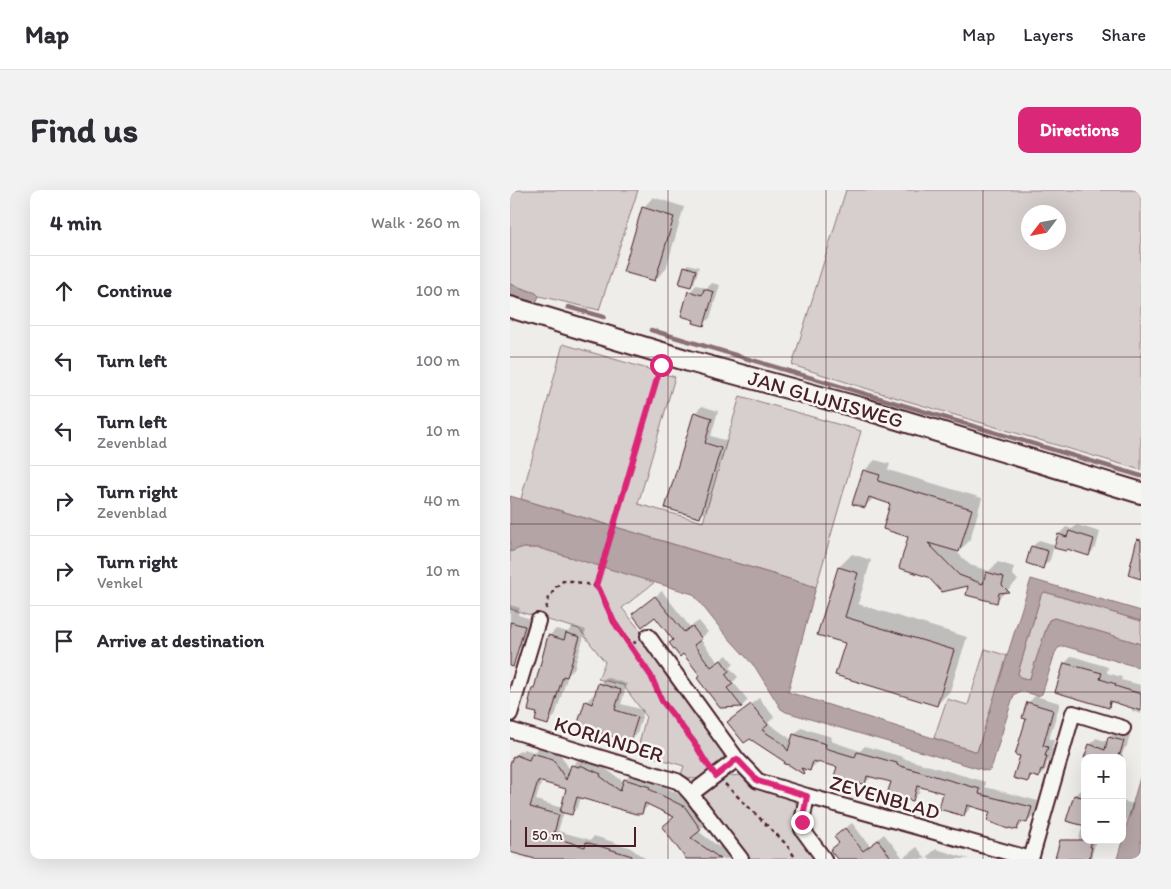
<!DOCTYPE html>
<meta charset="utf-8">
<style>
body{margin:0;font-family:Itim,sans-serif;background:#f2f2f3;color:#2b2b33}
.controls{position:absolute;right:15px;bottom:15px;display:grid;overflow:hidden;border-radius:10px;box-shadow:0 5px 20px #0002}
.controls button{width:45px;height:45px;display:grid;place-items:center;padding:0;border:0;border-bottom:1px solid #e1e1e2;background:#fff;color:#2b2b33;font:25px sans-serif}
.compass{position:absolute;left:511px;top:15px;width:45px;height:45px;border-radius:50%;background:#fff;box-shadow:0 5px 20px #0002;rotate:238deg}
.scale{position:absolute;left:15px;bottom:12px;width:111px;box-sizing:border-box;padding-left:5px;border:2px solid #4a1f2b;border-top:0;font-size:14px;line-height:18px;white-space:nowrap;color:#4a1f2b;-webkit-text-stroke:4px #f6f6f2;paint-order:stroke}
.stop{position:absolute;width:15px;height:15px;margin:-11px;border:4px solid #db2777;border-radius:50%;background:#fff}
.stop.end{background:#db2777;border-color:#fff;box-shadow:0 1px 5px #0008}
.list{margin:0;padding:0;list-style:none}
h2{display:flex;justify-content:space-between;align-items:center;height:65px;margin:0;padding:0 20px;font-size:21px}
h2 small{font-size:16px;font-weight:400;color:#7c7c81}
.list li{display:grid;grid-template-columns:32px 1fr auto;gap:15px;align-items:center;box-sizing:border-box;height:70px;padding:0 20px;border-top:1px solid #e1e1e2}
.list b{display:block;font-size:19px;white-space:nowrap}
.list p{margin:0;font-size:16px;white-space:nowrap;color:#7c7c81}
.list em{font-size:16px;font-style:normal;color:#7c7c81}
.icon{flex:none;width:28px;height:28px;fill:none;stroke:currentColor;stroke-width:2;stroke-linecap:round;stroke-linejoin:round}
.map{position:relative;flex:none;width:631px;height:669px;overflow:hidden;border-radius:10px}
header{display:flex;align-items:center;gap:30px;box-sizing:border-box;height:70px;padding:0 25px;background:#fff;border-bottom:1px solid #e1e1e2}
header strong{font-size:24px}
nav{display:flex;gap:28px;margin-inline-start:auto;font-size:18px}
.intro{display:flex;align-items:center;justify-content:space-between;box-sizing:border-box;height:120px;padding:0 30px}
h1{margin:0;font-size:35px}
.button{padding:12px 22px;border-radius:10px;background:#db2777;color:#fff;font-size:18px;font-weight:700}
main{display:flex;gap:30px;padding:0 30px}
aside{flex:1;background:#fff;border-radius:10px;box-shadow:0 5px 20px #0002}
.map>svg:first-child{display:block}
.green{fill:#d7cfce;stroke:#90777c;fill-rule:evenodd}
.water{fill:#b4a4a5;stroke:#8a6f74}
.shadow{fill:#0003;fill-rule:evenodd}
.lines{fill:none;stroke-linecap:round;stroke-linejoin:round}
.stream{stroke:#8a6f74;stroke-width:4.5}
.building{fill:#c6babb;stroke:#4a1f2b}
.street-casing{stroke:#4a1f2b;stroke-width:18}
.secondary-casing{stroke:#4a1f2b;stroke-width:24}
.path{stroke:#4a1f2b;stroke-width:2.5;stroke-dasharray:4 4;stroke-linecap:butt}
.street{stroke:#f6f6f2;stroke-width:14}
.secondary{stroke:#f6f6f2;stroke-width:20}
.route{stroke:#db2777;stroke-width:6}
.grid{fill:none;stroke:#4a1f2b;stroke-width:1;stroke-opacity:0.55}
.labels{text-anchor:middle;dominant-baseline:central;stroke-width:5;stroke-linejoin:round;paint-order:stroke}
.street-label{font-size:21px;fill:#4a1f2b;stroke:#f6f6f2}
</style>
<header>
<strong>Map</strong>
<nav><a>Map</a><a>Layers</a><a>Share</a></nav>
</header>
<div class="intro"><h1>Find us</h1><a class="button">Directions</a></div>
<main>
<aside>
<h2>4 min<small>Walk · 260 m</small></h2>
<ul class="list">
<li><svg class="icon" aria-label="ahead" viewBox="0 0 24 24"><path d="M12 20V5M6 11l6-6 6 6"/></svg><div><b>Continue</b></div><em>100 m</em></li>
<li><svg class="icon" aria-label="left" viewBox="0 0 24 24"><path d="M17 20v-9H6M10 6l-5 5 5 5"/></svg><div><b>Turn left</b></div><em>100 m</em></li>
<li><svg class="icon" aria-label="left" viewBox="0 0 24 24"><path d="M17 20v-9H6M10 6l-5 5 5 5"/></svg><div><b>Turn left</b><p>Zevenblad</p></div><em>10 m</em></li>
<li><svg class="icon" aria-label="right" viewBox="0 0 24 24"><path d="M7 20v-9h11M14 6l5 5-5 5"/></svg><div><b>Turn right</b><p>Zevenblad</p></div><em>40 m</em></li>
<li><svg class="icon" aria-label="right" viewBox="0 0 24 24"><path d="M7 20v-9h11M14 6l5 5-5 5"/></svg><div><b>Turn right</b><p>Venkel</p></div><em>10 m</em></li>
<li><svg class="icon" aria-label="arrive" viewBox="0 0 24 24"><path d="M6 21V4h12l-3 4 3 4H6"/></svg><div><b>Arrive at destination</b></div></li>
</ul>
</aside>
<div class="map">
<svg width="631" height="669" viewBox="0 0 631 669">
<rect width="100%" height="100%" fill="#efedea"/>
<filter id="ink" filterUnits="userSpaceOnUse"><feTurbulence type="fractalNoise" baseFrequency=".02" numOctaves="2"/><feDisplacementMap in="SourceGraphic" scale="10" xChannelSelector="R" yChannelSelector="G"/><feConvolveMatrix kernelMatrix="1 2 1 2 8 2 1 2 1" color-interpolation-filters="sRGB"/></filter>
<g filter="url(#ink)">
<path class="green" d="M0,0H128L89,120L29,106L26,103L0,94Z
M336,0H631V280L374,204L282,175ZM518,22H548V52H518Z
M53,154L165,187L128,314L193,332L230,206L351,241L306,397L119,341L11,309Z
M10,358H29L145,392L112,418L134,445L131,448L214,556L215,560L212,572C198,583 189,595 171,585L174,576L127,562L136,526L113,495L88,489L95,472L69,439L0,419V362Z
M535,402L631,431V454L544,428L539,430L520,488L517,489L510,487L508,483L531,405Z
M475,459L498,466L467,562L424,548L437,509L458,515Z
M230,585L241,597L277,606L282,609L289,617L283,635L285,644L304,669H240L189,604L213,587Z"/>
<path class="water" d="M0,94L26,103L29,106L26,113L0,106Z
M0,306L119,341L306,397L278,502L467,562L521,389L631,421V431L535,402L531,405L508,483L510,487L517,489L520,488L539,430L544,428L631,454V478L554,456L548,458L545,463L532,504L528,506L519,503L510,501L504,505L502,510L481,579L477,581L276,522L271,519L245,477L214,443L183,404L29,358H10L0,362Z
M631,584V669H607Z"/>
<path class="shadow" d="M143,7L174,17L156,79L145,90L133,18Z
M178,74L189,77L184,93L181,96L175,77Z
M202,93L210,95L200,128L193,134L180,102L186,95L197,98Z
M192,216L208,221L201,246L217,251L197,320L190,327L185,223Z
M365,270L380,274L378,280L472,308L460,350L449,361L445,360L460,375L479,381L488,372L504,377L502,384L508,390L486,411L460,394L399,346L382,314L364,308L355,316L354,281Z
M567,335L590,342L586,357L579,364L558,358L556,360L544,356L540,370L533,377L522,357L529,350L546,355L549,344L556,337L562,339Z
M342,364L361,370L348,414L457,447L440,501L427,515L336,452L329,377Z
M152,401L180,437L189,431L198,442L190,449L208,472L217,465L224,474L220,478L228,487L223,492L238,510L232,516H210L191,486L145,425L123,424Z
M0,415L10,418L8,425L21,429L14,453L7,460L0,458Z
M64,436L76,440L64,479L58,485L45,526L38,533L29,522L23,499L25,497L39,446L46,439L58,442Z
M562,466L598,477L597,483L612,487L611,490L631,495V524L622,521L623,518L604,511L598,516L555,473Z
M96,487L117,494L111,514L134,520L127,544L120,551L76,512L83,505L86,506L89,494Z
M525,506L550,513L539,549L544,550L542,559H543L539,571L537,573L536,579L529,586L523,585L517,591L511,566L517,528L518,513Z
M249,508L264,527L258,533L278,547L282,551L284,545L291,538L322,547L321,551L350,561L355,556L393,567L392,568L476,592L475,597L528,611L524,625L517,632H514L507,639L481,621L462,615L461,618L454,625L435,602L411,596L409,603L402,610L382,591L361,587L354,594L347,591L328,576L307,570V573L300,579L297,578L293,582L226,526Z
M606,541L620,545L617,556L614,559L611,568L580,555L586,548L598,552L599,547Z
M29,557L49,562L60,580L62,576L69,569L76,571L77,569L97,577L96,579L114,592L115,590L122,583L145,590V592L181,610L197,633L188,641L209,657L213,653L225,669H178L153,637L165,626L139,613L138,616L131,623L71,607L68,617L61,624L54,622L48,641L81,650L84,646L119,657L136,669H27L0,661V583L4,566L10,560L12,561L14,559L24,562ZM32,590L58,598L52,618L26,610Z
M571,599L575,600V650H586L581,669H546L550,656L557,649L568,652L573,634L565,605Z
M612,611L624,614L621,625L614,632L612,631Z
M342,633L360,656L374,644L393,668L407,657L416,669H329L322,660L330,652L332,641Z
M426,659L459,669H418L419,665Z"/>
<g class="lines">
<path class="stream" d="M58,117L94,127
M141,140L631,286"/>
</g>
<path class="building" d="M132,17L164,27L145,91L113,82Z
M174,76L186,80L181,97L169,94Z
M194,99L204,102L194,136L183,133L184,130L171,126L178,101L192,105Z
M184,222L202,228L195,253L211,258L190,328L155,318Z
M353,280L370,285L368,291L462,319L449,362L418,353L449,385L473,394L476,382L494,387L492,395L499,402L489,403L487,413L456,405L458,396L432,402L418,387L389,378L398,347L373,339L380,314L359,307L355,318L342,314Z
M559,341L584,349L579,366L557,359L556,361L544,358L548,344L557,347Z
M627,349L631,350V389L618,385Z
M521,356L538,361L533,379L516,373Z
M328,377L348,383L335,427L444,460L427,516L325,485L335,453L307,445Z
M145,406L174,442L182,436L192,449L184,455L201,477L211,470L219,481L215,484L223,494L217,498L232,517L210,518L187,488L190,486L182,475L173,464L170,467L159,453L163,450L145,427L132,437L122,424Z
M0,432L15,436L3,477L0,476Z
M56,443L70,447L57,487L53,486L38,535L25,531L27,523L18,521L20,512H19L22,498L24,499L38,445L54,450Z
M554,473L592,483L590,489L606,494L605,496L631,504V521L600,511L599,518L545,502Z
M88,493L111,500L105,520L128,527L120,552L67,536L75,511L82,514Z
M517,512L543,520L533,556L538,557L535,566H537L533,580L531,579L529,588L520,585L518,592L503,588L510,566L505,565L516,529L512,528Z
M241,514L258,535L252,540L272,553L278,561L283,544L316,554L315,558L345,567L347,562L387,573V575L470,599L469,604L522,617L517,633L510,631L507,640L499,638L498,639L477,631L480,622L457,615L454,626L429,619L433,603L407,596L403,611L377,604L381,592L357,586L355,595L346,592V594L324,586L327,577L303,571L300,581L291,578L294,583L293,584L279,575L274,574L275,572L240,549L234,553L217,532Z
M598,547L614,551L610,564H608L612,566V568H574L579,554L595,560Z
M22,563L43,569L56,590L61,575L69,577L70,575L91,584L90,586L110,601L114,589L140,597L139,599L175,617L191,640L181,648L211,669H176L152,637L164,627L135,613L132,624H126L67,607L62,625L50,622L56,599L28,591L20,617L49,625L43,647L75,657L76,652L122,666L121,669H25L0,662V574L3,566L5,567L6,565L19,570Z
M564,605L575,608V636L556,631Z
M335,638L353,661L368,650L382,669H327L320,660L329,653L324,647Z
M550,650H582L580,657H582L579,669H545Z"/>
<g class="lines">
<g class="street-casing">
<path id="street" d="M138,446L227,569L248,591L297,606L521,669
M0,524L28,431
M0,540L167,591L173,595L181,604L231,669
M181,604L227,569
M297,606L292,632V639L314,669
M521,669L563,523L613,538"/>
</g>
<g class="secondary-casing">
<path id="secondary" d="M0,117L179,171L358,220L631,303"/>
</g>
<path class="path" d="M85,396L150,180
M36,419L39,408L46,397L53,391H62L85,396L90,401L103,432L141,486L152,511L184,552L198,575
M116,449L126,453
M215,594L277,655L286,669"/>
<use href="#street" class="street"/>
<use href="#secondary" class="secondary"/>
</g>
</g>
<g class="lines" filter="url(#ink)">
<path class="route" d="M151,175L86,396L90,401L104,432L141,486L152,511L184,552L195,571L206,586L227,569L248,591L297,606L292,632"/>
</g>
<path class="grid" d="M158,0V669M316,0V669M473,0V669M0,167H631M0,334H631M0,502H631"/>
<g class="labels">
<g class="street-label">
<text transform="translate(316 209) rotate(16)">JAN GLIJNISWEG</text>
<text transform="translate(99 549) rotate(17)">KORIANDER</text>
<text transform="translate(375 607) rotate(16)">ZEVENBLAD</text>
</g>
</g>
</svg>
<div class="controls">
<button>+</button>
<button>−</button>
</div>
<svg class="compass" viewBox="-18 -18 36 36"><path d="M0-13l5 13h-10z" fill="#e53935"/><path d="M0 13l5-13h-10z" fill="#7c7c81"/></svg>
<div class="scale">50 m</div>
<div class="stop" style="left:151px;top:175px"></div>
<div class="stop end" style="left:292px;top:632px"></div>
</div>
</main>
